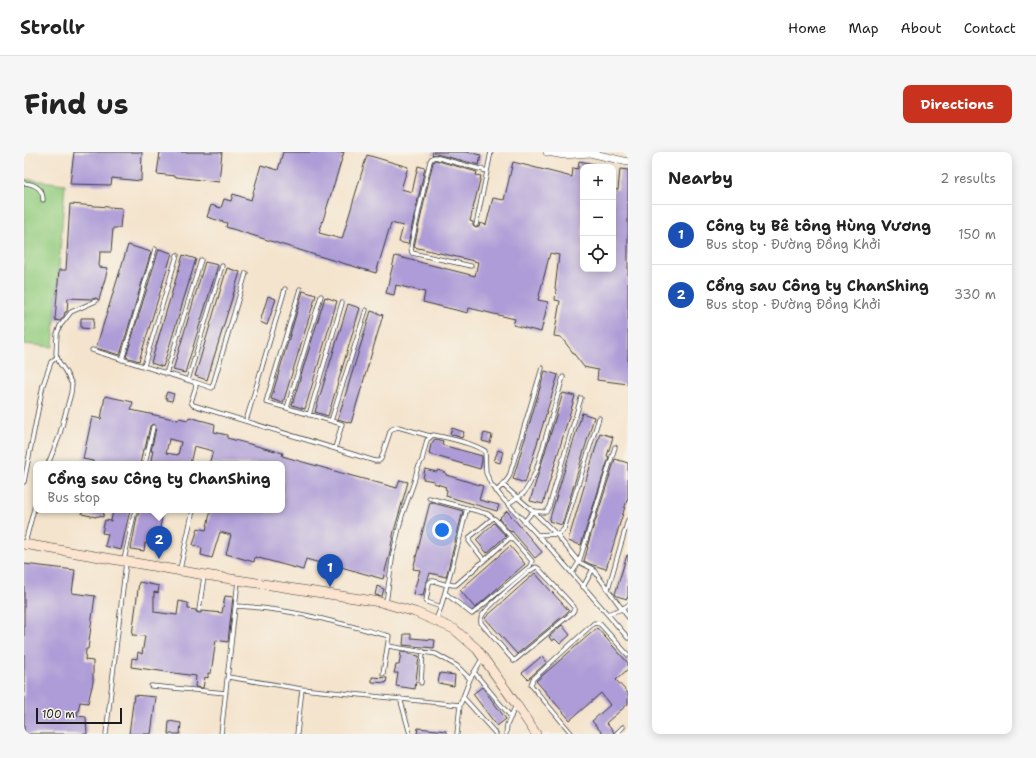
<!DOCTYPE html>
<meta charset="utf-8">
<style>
body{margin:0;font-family:"Shantell Sans",sans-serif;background:#f6f6f6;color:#222}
.controls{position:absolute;right:12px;top:12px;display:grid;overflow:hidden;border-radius:8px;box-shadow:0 2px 10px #0003}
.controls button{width:36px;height:36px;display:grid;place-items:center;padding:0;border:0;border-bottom:1px solid #e0e0e0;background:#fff;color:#222;font:20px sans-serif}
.scale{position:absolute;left:12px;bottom:10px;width:86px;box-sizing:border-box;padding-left:4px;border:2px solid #1c1c1c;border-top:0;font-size:11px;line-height:14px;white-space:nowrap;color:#1c1c1c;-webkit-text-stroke:3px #f7f3e8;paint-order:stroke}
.you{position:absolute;left:418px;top:378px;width:14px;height:14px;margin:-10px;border:3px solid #fff;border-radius:50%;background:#1a73e8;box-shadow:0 0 0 6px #1a73e833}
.badge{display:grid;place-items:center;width:26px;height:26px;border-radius:50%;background:#c8321e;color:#fff;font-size:13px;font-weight:700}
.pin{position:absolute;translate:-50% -33px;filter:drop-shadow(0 1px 2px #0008)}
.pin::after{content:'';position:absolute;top:21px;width:14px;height:12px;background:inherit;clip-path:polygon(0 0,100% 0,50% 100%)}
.popup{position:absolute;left:9px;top:309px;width:252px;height:52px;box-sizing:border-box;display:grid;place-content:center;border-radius:8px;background:#fff;filter:drop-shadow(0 1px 3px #0005);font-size:13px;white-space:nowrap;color:#767676}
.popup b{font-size:15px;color:#222}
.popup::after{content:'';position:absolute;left:50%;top:100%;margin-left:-8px;border:8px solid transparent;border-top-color:#fff}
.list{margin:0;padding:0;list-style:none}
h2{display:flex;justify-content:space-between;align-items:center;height:52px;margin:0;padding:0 16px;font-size:17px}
h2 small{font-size:13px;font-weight:400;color:#767676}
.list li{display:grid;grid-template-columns:26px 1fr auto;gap:12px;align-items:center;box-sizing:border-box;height:60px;padding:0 16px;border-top:1px solid #e0e0e0}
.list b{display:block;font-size:15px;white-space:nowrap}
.list p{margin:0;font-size:13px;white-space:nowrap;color:#767676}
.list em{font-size:13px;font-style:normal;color:#767676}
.icon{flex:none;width:22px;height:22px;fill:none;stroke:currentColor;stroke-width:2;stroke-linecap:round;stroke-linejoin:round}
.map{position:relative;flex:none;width:604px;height:582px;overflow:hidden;border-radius:8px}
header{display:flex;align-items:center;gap:24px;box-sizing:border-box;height:56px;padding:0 20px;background:#fff;border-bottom:1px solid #e0e0e0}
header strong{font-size:19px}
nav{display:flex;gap:22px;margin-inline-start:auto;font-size:14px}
.intro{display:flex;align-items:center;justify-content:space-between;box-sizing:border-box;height:96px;padding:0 24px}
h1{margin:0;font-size:28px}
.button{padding:10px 18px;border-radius:8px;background:#c8321e;color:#fff;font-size:14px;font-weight:700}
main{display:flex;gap:24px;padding:0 24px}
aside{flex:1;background:#fff;border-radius:8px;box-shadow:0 2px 10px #0003}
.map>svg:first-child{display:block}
.green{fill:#94cd80;stroke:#58744e}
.building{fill:#ad9cd7;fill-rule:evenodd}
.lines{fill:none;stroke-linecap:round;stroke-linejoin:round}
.lane-casing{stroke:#3c3a37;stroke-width:5}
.street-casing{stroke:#3c3a37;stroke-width:8}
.secondary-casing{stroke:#3c3a37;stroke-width:10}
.lane{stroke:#fff;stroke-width:3.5}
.street{stroke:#fff;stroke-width:7}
.secondary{stroke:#fce5d0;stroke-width:9}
</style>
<header>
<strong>Strollr</strong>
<nav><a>Home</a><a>Map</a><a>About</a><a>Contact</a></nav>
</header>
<div class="intro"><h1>Find us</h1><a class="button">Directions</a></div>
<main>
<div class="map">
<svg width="604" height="582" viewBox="0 0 604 582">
<rect width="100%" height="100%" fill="#f7f3e8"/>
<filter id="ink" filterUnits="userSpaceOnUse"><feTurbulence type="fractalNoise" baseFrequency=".025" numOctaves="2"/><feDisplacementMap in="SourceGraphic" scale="8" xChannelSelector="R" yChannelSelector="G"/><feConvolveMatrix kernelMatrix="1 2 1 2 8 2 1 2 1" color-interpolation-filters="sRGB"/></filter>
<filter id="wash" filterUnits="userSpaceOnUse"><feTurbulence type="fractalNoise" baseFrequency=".012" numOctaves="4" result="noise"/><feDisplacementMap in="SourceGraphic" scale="16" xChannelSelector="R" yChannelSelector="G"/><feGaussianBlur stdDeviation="0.9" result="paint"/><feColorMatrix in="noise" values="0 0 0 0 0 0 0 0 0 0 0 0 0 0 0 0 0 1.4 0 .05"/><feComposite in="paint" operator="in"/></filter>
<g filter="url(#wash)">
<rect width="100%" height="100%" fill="#f4e4cd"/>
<path class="green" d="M0,27L41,32L29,195L0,192Z"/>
<g id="blocks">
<path class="building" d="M50,0H118L117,29L88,26L87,33L46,32Z
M136,0H198L195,30L152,25V24L133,22Z
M259,0H320L295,81L318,87L343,3L384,15L377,37L388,40L394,14L401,16L384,92L375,90L379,74L367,71L352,121L288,102L202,75L203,71L183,65L187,53L197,56L200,47L207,49L209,42L227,48L237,13L254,18Z
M409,0H443L457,3L455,13L412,2L408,3Z
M411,8L453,20L452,23L457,24L446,69L449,70V74L452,76L455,75L456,71L462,73L469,46L480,48L489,10L548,25L549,16L554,17L555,9L574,13V15H559V117H589V37L594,38L596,17L604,18V232L573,228L574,218L560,215L537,185L530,184L536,149L531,148L532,138L531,136L535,103L526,101L514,148L524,150L517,180L489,173L491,167L445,156L444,161L399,150L401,140L372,133L370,143L362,141L371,104L451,124L454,110L390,95L409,10Z
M46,52L98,56L96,76H89L87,100H76L75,115L84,116L75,148L72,146L68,147L44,146L43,160H41L40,164L36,169L31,168L35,118H42Z
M104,93L127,100L96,203L72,196Z
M135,97L148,101L115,209L102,205Z
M159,103L172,107L139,215L127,211Z
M181,110L194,113L161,221L149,218Z
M203,116L216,120L183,228L171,224Z
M279,139L292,143L259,251L247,247Z
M244,144L252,147L243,173L236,170Z
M301,145L313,149L281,257L268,253Z
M324,152L336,156L304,264L291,260Z
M347,159L359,163L327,271L314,267Z
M57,166H70L69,177L57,176Z
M521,219L534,223L501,331L489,327Z
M143,240L150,242L148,249L143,248V246L141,245Z
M539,241L551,244L519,352L506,349Z
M81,244L109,250L107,258L154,268L155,266L164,268L165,265L191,272L190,280L203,283V286L259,301L258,304L321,322L373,336L376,328L384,330L370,379L365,404L359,427L296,409V411L282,407L279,418L231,405L230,410L202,402L207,383L196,380L188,406L177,403L178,396L169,393L174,376L182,378L187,358H258V312H185L189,299L170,294L166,312H126L129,299H127L132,276L131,273L129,272L127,273L126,274L121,297H119L116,312H69V309L59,307L68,265L77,267ZM145,287L157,290L154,303L142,301Z
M558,261L570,265L538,373L525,369Z
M428,276L440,280L438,286L426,282Z
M460,281L468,283L466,291L458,289Z
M576,281L589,285L583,304L585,305L557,393L544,389Z
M411,287L419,289L418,293L458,304V309L456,317L405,302L407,292Z
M474,298L479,300L476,311L470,309Z
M591,307L604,311V345L582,417L566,412L560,409L564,395H563Z
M401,317L413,320L414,318L422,321V323L459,334L455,348L475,353L473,359L422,344L423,338L421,337L422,335L410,331V329L399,327Z
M406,350L439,359L422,425L406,421L404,427L402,430L399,444L389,442L396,418L389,417Z
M59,358H80L79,365L72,364V365L58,362Z
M89,358H106L97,398L81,394L84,382L78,381L81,368L87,369Z
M116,358H130L139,360L134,386L126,385L125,392L121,391L120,399L107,397L113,365Z
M483,359L518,400L511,406L488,379L487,380L475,367L477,366L476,365Z
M470,371L482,384L463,401L452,388Z
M486,394L501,412L451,456L436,438Z
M603,403H604V444L603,447L593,444L591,442Z
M0,412L51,418L48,441L71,444L64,497H62L61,508L69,509V530L64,551L56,550L53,564L62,565L63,582H0Z
M511,421L545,459L493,502L461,466Z
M115,430L135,434L134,441L130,440V460L153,463L155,449L164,451V457L172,458V460L174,461H177L178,459L198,461L201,444L209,445L204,490L192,488L187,521H184V526L181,525L179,536L171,535L172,524L107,515L108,506L113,507L114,500L118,502L121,484L108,483Z
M353,434L360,437L358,444L351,443Z
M538,473L546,483L536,492L531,487L528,489L525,485Z
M573,476L604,511V517L592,528L604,541V552L582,571L590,580L589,582H579L568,569L586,553L577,541L546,568L512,529Z
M380,482H387V486L411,488L410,496L379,493Z
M377,500L384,501V502L395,504L391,537L372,534L374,521H370L372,513H375Z
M518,504L523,510L504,527L498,521Z
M416,521L431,523L430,534L414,531Z
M348,525L363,526L362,531L348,530Z
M458,535L482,567L473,574L449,542Z
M110,543L132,545L127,582H105Z
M145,569L157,571L156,582H144Z
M394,576L422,579V582H393Z"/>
</g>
</g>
<g filter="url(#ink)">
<use href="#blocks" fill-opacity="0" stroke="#3c3a37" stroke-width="1"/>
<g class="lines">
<g class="lane-casing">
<path id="lane" d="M0,31C11,32 19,36 19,48
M452,73L467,0
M447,114L388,101L387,96L388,89L406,9L408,6L411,5L463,19
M297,144L263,256L318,272L311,296
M68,198L170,230L172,234L167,250L169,253L351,309H355L357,307L366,280L368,277L374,275L406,284
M98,208L131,97
M120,214L153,103
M142,222L177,108
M164,228L198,114
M171,230L188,236L222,121
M263,256L242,250L276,137
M285,263L318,151
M222,269L261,137
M307,269L342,158
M24,312L35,285L47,241L48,232L41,219L35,210L32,202L33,182L36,174L47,160L72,149
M121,312L129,275
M0,330L19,233L27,210L33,205
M479,333L509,359L532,382L555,410L569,417L559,435
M472,339L479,333L485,325L518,216
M405,346L457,360L464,362L469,366
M484,352L500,341L505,333L512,319L539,225
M500,370L509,359L519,360H522L525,355L557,246
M513,383L532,382H535L540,377L575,266
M1,391L12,349
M100,408L111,358
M512,415L514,416L550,455V458L548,461L490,509L457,471C457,468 456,467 458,464C461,457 503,420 512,415Z
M156,417L169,358
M569,417L604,465
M548,421L555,410L591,295
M424,432L429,433H432L487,385
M584,437L604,368
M421,441L448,462L506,414L508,409L471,367L469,366L446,385L445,389L460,408
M362,451L369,401L378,364L390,330L393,318L398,308L403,288L409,283C425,286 448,291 461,299L462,321L467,332L479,347L527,397L604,486
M212,454C223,455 234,455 245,457C286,462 326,474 365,484L359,522
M417,455L403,450L402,449L405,431L407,429H410L423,433
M175,458L180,424
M583,462L598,457L604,453
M413,465L417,455L436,385L443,356
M364,494L412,502L433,514L446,527
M450,520L487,565
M204,525L278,537L436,553
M397,531L399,499
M127,534L202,541
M439,545L472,582
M376,546L386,582
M82,582L102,410
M197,582L214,429
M273,582L278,537
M433,582L436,553L446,527L458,507
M482,582L483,573L492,553
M548,582L507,533L509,527L570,471L576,472L604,503
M592,582L599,575"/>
</g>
<g class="street-casing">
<path id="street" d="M523,0L540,3L566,1L604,10"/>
</g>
<g class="secondary-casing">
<path id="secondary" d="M0,392L181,423L356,450L391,460L430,477L453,497L492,552L512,582"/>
</g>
<use href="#lane" class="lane"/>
<use href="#street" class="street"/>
<use href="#secondary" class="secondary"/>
</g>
</g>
</svg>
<div class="controls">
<button>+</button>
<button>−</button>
<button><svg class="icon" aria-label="locate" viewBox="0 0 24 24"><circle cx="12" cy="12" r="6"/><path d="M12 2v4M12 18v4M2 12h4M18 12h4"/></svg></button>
</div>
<div class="scale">100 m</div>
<div class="you"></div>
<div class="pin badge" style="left:306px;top:435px;background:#1a4fb4">1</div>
<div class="pin badge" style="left:135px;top:407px;background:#1a4fb4">2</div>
<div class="popup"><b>Cổng sau Công ty ChanShing</b>Bus stop</div>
</div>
<aside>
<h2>Nearby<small>2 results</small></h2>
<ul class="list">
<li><span class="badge" style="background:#1a4fb4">1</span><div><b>Công ty Bê tông Hùng Vương</b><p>Bus stop · Đường Đồng Khởi</p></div><em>150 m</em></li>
<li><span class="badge" style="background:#1a4fb4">2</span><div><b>Cổng sau Công ty ChanShing</b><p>Bus stop · Đường Đồng Khởi</p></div><em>330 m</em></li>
</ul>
</aside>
</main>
